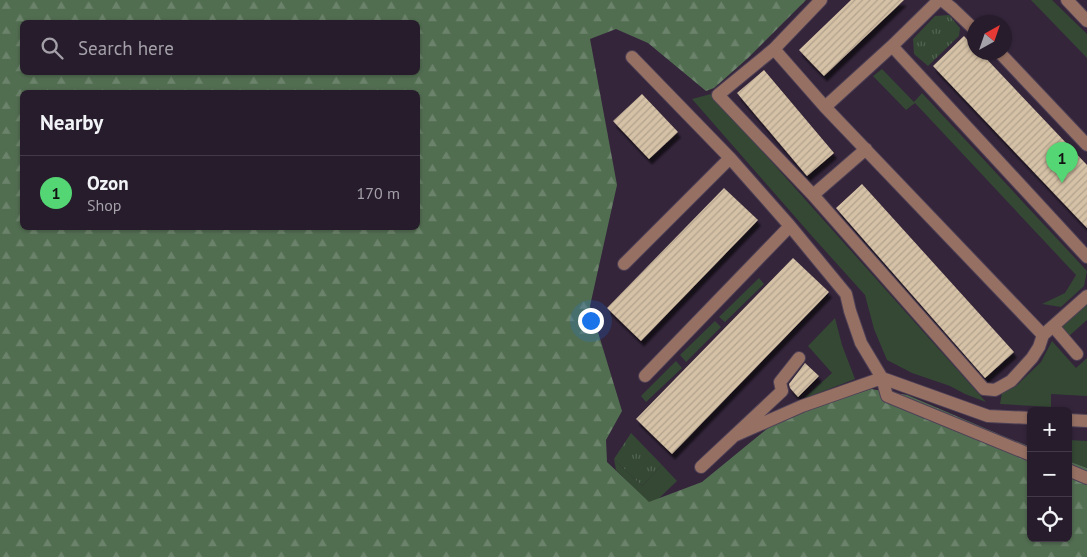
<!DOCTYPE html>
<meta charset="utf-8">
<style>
body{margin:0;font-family:"PT Sans",sans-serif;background:#332938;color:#f1f3f6}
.controls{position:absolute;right:15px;bottom:15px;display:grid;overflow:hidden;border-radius:8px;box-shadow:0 1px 4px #0004}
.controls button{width:45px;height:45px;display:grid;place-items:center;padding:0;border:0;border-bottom:1px solid #433a48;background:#271c2c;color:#f1f3f6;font:25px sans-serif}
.compass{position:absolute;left:967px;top:15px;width:45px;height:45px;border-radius:50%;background:#271c2c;box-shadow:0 1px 4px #0004;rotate:40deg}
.you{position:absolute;left:590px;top:320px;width:18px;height:18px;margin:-12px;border:4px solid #fff;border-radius:50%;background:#1a73e8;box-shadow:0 0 0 8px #1a73e833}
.badge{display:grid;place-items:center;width:32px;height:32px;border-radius:50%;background:#53d673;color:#111;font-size:16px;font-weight:700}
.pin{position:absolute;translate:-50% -41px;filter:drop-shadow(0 1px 2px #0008)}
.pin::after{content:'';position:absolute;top:26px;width:18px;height:15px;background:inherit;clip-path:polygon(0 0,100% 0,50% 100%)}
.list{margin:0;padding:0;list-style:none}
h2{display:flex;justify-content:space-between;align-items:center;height:65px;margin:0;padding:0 20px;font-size:21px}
h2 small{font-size:16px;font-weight:400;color:#a4a1a9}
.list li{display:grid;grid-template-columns:32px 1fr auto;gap:15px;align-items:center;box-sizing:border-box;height:75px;padding:0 20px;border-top:1px solid #433a48}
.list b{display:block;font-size:19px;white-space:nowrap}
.list p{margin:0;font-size:16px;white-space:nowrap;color:#a4a1a9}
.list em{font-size:16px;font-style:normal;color:#a4a1a9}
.icon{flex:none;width:28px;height:28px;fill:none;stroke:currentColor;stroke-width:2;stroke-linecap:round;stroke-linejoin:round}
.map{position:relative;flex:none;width:1087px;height:557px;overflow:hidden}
.search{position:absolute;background:#271c2c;box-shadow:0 1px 4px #0004;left:20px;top:20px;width:400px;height:55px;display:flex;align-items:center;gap:12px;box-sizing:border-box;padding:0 18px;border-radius:8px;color:#a4a1a9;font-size:19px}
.panel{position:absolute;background:#271c2c;box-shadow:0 1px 4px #0004;left:20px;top:90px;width:400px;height:140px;border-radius:8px}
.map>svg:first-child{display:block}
.grass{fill:#344834}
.forest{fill:url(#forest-firs);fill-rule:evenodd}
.park{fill:url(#park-tufts)}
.building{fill:url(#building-hatch);filter:url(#shadow)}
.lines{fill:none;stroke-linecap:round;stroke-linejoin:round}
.minor-casing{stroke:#4f4156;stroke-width:14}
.minor{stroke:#967163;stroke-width:12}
</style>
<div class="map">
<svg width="1087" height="557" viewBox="0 0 1087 557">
<defs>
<pattern id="forest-firs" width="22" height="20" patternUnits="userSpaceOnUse" patternTransform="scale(1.25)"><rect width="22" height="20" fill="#526e51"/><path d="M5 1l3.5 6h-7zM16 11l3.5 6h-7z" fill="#6c836b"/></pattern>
<pattern id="park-tufts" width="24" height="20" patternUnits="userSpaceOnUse" patternTransform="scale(1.25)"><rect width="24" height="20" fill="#344834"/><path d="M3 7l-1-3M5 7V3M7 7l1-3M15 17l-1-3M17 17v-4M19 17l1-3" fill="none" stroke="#526352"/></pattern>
<pattern id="building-hatch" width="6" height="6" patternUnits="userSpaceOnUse" patternTransform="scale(1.25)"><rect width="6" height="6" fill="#d5c1a5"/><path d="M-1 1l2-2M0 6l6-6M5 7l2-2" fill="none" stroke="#b2a28e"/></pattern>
<filter id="shadow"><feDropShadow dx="3" dy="5.5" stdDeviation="1" flood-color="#0009"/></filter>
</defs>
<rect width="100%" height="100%" fill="#34253b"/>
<path class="grass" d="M1031,0H1052L1087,34V58Z
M882,69L914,102L922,93L1087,271L1084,286L1061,307L1042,304L1065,293L1076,275L915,103L906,110L873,76Z
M711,94L986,402L965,394L950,386L912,373L887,360L874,329L865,295L811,235L692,99Z
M759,278L764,284L725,322L719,317Z
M1087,303V320L1069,336L1061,328Z
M835,318L842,345L855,379L803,399L832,373L808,346Z
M715,321L721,327L686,362L680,355Z
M1052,341L1076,368L1087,358V396L1051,394V407L1000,404L1002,393L1016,386L1041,362Z
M676,361L682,368L646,402L641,396Z
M1068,440L1087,441V468L1068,461Z
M614,459L642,486L662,465L677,481L651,506L616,470Z"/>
<path class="forest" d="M0,0H806L748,58L714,88L706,91L648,43L616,29L590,39L617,185L590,306L622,411L606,440L607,462L649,502L702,482L779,419L871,389L907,395L1003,436L1031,447V538H1068V461L1087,468V557H0ZM22,22H418V72H22ZM22,92H418V228H22Z"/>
<path class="park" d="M949,15L960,28L959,36L928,66L914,54L913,39L935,16Z
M631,433L662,465L642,486L614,459Z"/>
<path class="building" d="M851,0H904L824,76L799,50Z
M964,36L974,47V52H980L1087,165V228L933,66Z
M764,70L834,153L807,176L737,93Z
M642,94L678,132L649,159L613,121Z
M862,184L1014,352L985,378L836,208Z
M724,188L758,220L641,341L607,308Z
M793,258L829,292L672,454L636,419Z
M805,363L819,376L798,397L790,388L789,384Z"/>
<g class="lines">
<g class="minor-casing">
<path id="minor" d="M821,0L774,49L825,107L1043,335
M942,0L953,9L974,29
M1067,0L1087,21
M892,46L1087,257
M774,49L718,95L813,195L984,389L995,390L1011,381L1032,358L1039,347L1043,335L1087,296
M999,52L1087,145
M632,57L730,158L790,226L846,294L850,311L861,343L882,378L887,396L1031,455
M825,107L892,46L939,0
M813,195L866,149
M624,264L730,158
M1053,326L1077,354
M645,376L790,226
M1068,420L1087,421
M736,435L802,406L882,378L988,416L1031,418
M701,467L782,391L780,382L799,358
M1068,470L1087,478"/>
</g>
<use href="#minor" class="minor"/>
</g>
</svg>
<div class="controls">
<button>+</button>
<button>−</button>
<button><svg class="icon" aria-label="locate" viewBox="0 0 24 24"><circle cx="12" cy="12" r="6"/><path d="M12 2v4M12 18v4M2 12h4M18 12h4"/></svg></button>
</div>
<svg class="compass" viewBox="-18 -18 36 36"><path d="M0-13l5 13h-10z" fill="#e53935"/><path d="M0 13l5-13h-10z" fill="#a4a1a9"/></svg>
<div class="you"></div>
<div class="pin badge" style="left:1062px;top:183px">1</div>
<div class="search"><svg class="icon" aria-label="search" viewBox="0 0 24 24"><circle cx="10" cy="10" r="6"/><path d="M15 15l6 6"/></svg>Search here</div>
<section class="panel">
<h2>Nearby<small></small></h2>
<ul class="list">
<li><span class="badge">1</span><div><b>Ozon</b><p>Shop</p></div><em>170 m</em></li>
</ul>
</section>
</div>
